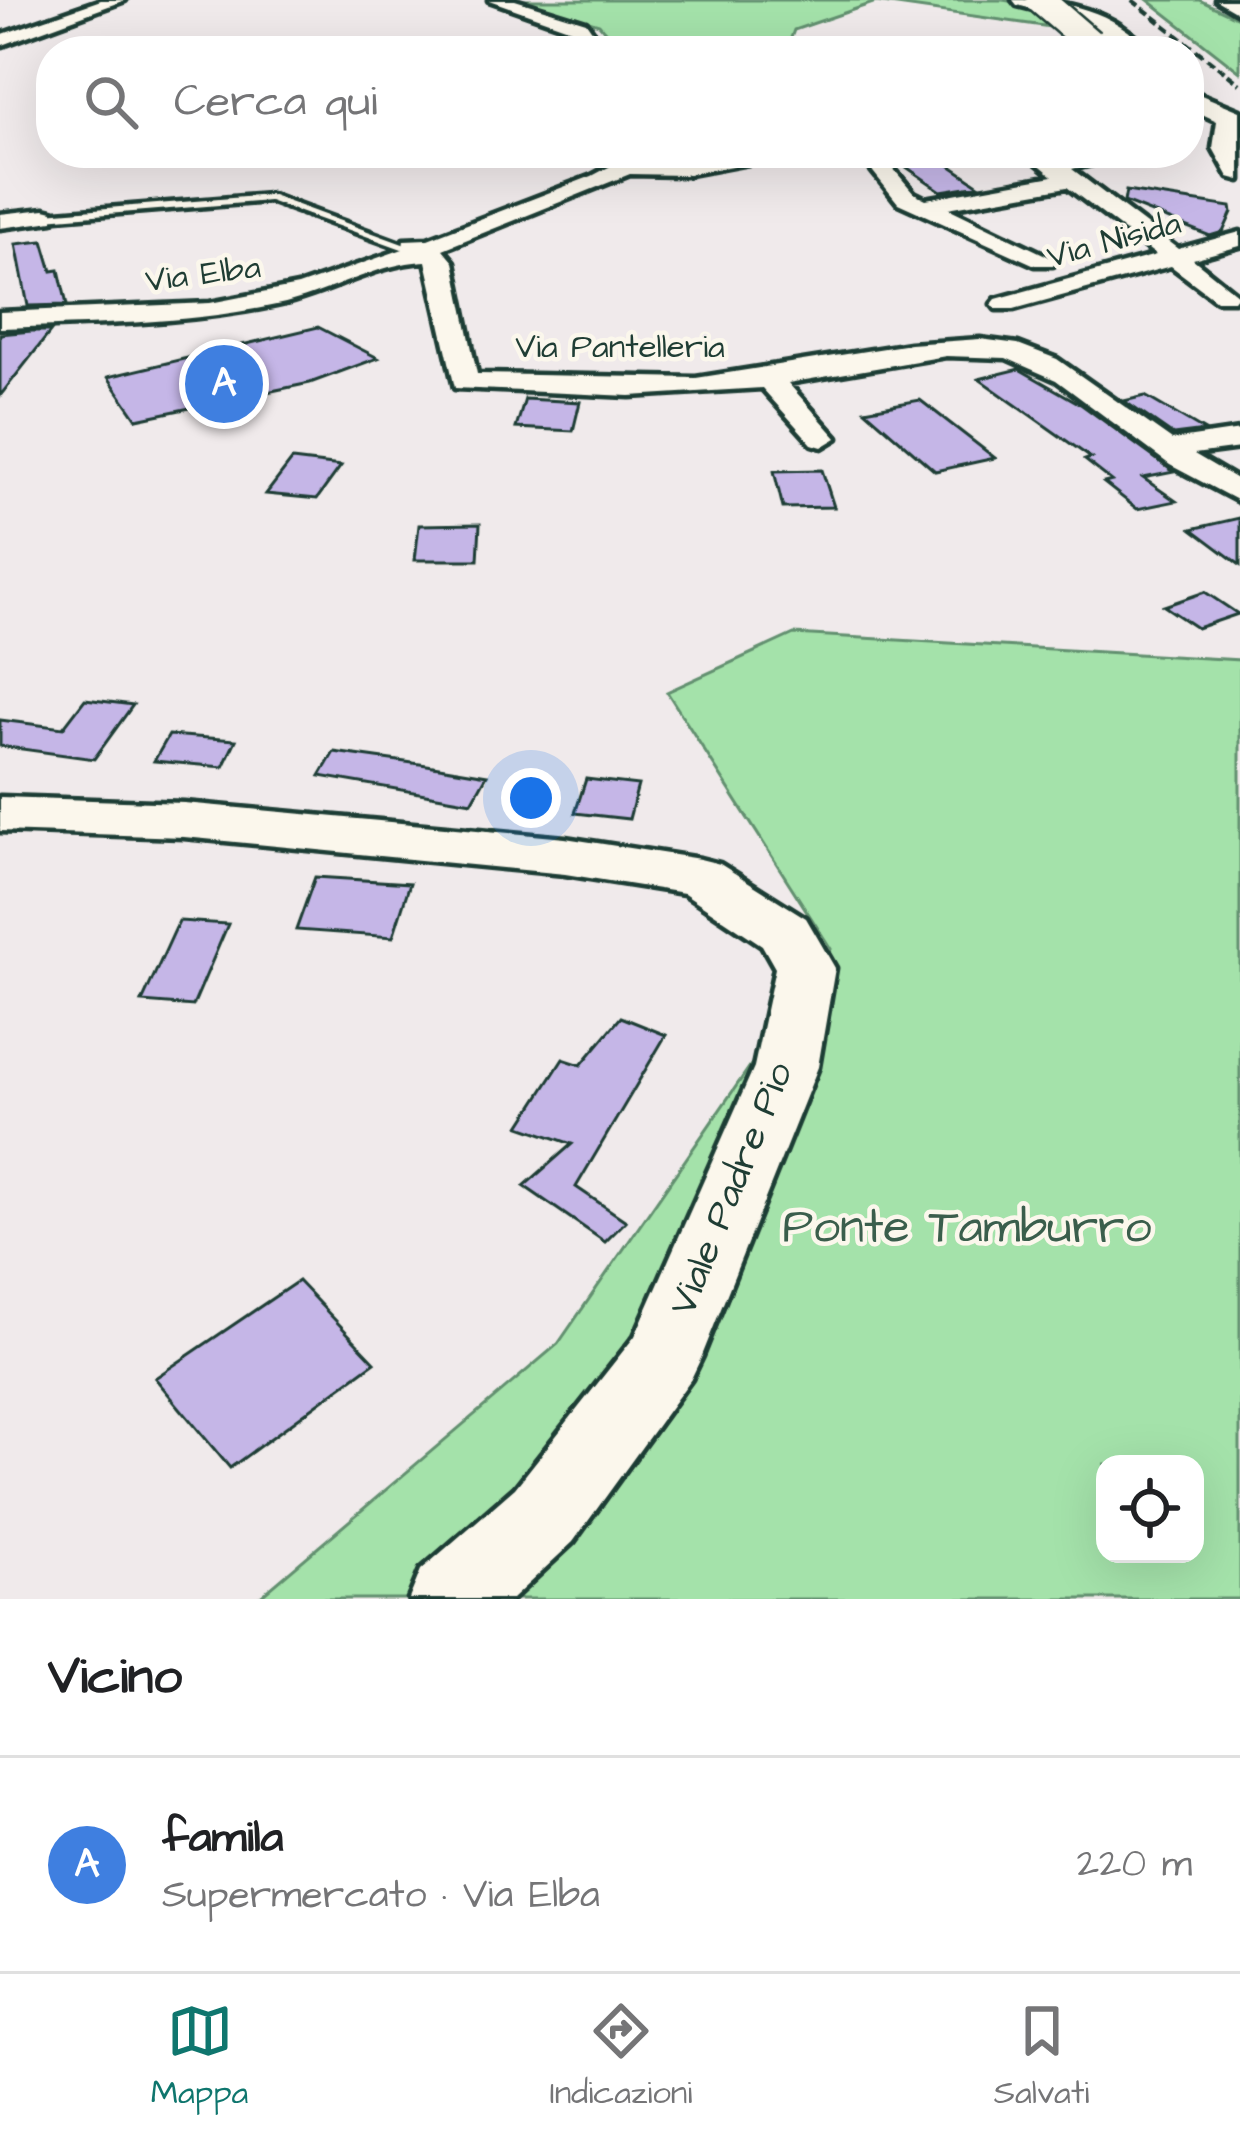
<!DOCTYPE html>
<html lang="it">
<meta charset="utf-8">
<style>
body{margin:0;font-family:"Architects Daughter",sans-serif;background:#f2f2f2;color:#202124}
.controls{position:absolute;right:36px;bottom:36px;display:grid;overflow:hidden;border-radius:24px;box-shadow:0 12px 48px #0002}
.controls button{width:108px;height:108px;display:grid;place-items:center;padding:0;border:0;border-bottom:3px solid #e0e0e0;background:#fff;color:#202124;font:60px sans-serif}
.you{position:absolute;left:531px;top:798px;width:42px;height:42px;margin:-30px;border:9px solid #fff;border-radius:50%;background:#1a73e8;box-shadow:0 0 0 18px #1a73e833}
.badge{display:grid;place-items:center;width:78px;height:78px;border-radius:50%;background:#0f766e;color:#fff;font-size:39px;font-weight:700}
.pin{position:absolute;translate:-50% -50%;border:6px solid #fff;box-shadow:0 3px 12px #0006}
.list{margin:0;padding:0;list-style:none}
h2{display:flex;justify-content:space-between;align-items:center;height:156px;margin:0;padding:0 48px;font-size:51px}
h2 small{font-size:39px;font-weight:400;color:#757577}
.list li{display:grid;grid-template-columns:78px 1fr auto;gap:36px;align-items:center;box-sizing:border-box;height:216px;padding:0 48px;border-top:3px solid #e0e0e0}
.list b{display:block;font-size:45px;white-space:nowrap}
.list p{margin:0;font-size:39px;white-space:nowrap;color:#757577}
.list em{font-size:39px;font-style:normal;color:#757577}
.icon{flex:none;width:66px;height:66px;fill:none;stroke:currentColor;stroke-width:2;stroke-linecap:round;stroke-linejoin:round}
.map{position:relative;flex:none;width:1240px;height:1599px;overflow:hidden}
.search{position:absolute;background:#fff;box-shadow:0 12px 48px #0002;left:36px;right:36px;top:36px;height:132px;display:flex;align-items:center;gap:30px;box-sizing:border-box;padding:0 42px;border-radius:48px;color:#757577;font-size:45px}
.sheet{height:372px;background:#fff}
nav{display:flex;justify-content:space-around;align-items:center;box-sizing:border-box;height:168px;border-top:3px solid #e0e0e0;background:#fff;font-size:33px;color:#757577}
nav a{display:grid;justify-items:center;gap:6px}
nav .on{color:#0f766e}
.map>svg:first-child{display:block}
.green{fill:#a4e2aa;stroke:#62906f;stroke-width:3;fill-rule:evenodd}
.building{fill:#c5b6e7;stroke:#1f3d34;stroke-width:3}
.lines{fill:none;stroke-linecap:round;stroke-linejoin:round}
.lane-casing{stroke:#1f3d34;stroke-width:9}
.street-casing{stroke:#1f3d34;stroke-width:9}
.secondary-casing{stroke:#1f3d34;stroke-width:9}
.lane{fill:#fbf7ec;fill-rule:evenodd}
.street{fill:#fbf7ec;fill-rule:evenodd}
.secondary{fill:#fbf7ec;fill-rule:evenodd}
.rail{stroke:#1f3d34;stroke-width:4.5;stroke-dasharray:9 4.5;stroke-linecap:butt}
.secondary-bridge-casing{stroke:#1f3d34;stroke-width:32;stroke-linecap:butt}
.secondary-bridge{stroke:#fbf7ec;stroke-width:27}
.labels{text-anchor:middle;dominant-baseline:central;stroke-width:9;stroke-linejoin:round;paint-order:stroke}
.far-street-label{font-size:33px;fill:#1f3d34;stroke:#fbf7ec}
.street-label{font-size:39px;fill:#1f3d34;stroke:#fbf7ec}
.near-park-label{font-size:48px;fill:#3a5e4c;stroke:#fbf7ec}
</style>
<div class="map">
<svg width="1240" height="1599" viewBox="0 0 1240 1599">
<rect width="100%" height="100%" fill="#f0eaeb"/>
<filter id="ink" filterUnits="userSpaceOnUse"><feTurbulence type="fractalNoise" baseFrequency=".00833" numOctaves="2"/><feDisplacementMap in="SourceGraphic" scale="24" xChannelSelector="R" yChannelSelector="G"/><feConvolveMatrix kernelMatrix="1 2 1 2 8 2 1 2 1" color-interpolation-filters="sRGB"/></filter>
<g filter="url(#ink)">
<path class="green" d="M518,0H1003L1027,4L1051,27L876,2L794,30L786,51H622L599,24Z
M1148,0H1199L1240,19V72Z
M794,634L1240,660V1599H257L558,1344L831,949L667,692ZM1105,1464H1195V1554H1105Z"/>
<path class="building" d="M886,153H932L979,185L941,191Z
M1126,191L1231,207L1232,212L1223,232L1210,236L1124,202Z
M43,241L52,271L59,270L67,305L28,306L16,244Z
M318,327L378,358L310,383L137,419L108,377Z
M32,331H51L0,396V334Z
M1019,369L1082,405L1174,472L1143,478L1176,501L1137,509L1104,483L1112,481L1085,460L1091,458L979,379Z
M1145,396L1205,431L1173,435L1124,401Z
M525,399L580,402L573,431L516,428Z
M920,400L995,458L935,471L865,410Z
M292,460L341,466L317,499L266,494Z
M822,470L834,507L783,508L774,471Z
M1240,518V565L1192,529Z
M480,524L478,560H415L419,525Z
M1205,592L1238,614L1197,628L1164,606Z
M85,699L133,705L94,759L0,746V720L63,728Z
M169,735L236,740L223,767L154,761Z
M334,752L427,765L487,775L472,802L320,776Z
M586,779L638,785L629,819L575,813Z
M315,877L410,883L393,937L296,930Z
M179,921L228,924L193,1006L142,1002Z
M621,1017L666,1035L576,1187L626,1221L605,1242L524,1186L572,1144L520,1126L563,1059L581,1065Z
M298,1281L375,1362L230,1468L155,1378Z"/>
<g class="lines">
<g class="lane-casing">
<path id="lane" d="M270,195L411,247L402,249L269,201L45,219L40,216L45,213Z"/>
</g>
<g class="street-casing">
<path id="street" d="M101,0H125L0,46V35Z
M489,0H515L586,22L606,51H588L574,30Z
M635,153H662L651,161C695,163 736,153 780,153L769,159L684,175L630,174L443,249L454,262L477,374L696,378L910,344L980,339L1018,344L1057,359L1172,440L1240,430V448L1194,454L1240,481V502L1170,465L1056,380L1006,358L946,356L788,383L837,438L822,447L812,444L762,388L630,396L455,388L426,261C376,263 326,295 276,305C185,324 93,324 0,328V312L210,303L298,286L403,249L404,240L428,239L592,176Z
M858,153H880L914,193L926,199L1053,176L1025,153H1050L1058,159L1136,153L1072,169L1178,249L1240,232V246L1193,259L1238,295L1234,300H1216L1171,266L1014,309H996L992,304L996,299L1156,255L1067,187L948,208L1056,260L1053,265H1035L898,203Z
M45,209L53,211V221L0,228V214Z"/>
</g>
<g class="secondary-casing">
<path id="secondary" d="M1013,0C1066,0 1113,10 1150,51H1121L1084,22L1017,5Z
M1216,0H1240V14Z
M1189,90L1240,111V180L1229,177L1213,148L1217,121L1189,108Z
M0,797L184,803L565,838L700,859L720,864L806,918L835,968L818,1067L702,1356L691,1379L573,1542L512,1599H409L421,1570L515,1488L635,1336L754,1067L775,968L762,945L684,893L565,874L184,837L0,831Z"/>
</g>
<use href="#lane" class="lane"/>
<use href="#street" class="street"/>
<use href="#secondary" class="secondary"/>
<path class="rail" d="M1132,0L1240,84"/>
<g class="secondary-bridge-casing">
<path id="secondary-bridge" d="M1040,0L1090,43"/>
</g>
<use href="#secondary-bridge" class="secondary-bridge"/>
</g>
</g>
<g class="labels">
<g class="far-street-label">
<text transform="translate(1114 240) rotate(-15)">Via Nisida</text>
<text transform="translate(203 274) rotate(-7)">Via Elba</text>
<text x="620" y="347">Via Pantelleria</text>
</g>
<g class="street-label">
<text transform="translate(732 1189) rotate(-68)">Viale Padre Pio</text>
</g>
<g class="near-park-label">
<text x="967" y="1228">Ponte Tamburro</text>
</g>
</g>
</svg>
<div class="controls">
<button><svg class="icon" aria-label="locate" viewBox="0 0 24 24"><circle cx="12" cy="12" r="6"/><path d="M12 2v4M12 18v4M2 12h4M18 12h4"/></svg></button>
</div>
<div class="you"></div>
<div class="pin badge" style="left:224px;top:384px;background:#3f7fe0">A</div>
<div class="search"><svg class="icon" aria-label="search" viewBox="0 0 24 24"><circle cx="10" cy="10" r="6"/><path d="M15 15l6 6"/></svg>Cerca qui</div>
</div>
<section class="sheet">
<h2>Vicino<small></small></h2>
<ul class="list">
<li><span class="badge" style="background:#3f7fe0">A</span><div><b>famila</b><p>Supermercato · Via Elba</p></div><em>220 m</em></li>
</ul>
</section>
<nav>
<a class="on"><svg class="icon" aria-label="map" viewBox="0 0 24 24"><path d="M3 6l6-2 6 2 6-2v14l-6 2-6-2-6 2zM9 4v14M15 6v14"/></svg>Mappa</a>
<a><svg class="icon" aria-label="directions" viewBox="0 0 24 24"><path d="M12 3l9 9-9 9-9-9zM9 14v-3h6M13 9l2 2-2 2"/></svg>Indicazioni</a>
<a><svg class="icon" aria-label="saved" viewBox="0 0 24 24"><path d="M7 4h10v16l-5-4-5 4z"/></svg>Salvati</a>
</nav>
